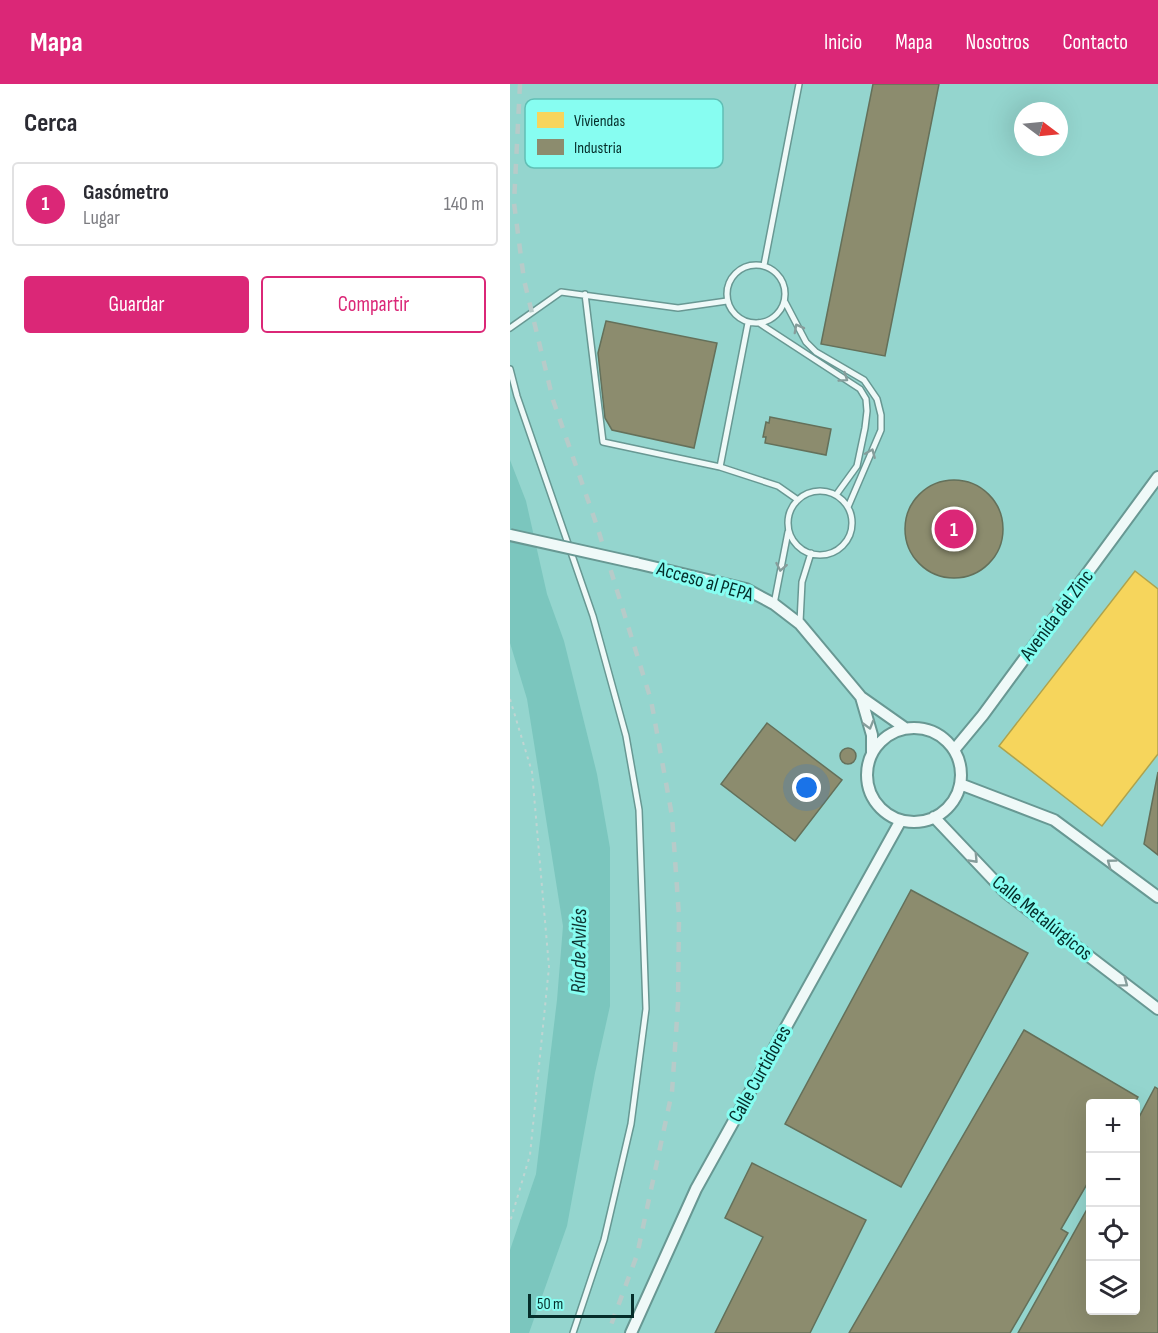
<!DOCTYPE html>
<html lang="es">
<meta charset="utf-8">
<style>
body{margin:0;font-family:"Sofia Sans Condensed",sans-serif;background:#f2f2f3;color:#2b2b33}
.controls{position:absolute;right:18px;bottom:18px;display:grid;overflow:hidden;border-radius:6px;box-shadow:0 6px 24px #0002}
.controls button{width:54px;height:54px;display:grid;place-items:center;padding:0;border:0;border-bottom:2px solid #e1e1e2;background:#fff;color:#2b2b33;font:30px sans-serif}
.compass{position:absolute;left:504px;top:18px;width:54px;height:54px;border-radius:50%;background:#fff;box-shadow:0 6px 24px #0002;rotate:106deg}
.scale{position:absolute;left:18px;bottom:15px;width:106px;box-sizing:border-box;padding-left:6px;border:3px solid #052d2a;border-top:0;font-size:16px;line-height:21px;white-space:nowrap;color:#052d2a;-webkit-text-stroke:4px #87fdf1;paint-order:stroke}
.you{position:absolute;left:297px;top:704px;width:21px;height:21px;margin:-15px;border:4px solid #fff;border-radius:50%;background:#1a73e8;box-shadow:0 0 0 9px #1a73e833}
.badge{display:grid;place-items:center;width:39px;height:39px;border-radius:50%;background:#db2777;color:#fff;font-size:20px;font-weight:700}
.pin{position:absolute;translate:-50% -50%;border:3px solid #fff;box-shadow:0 2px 6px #0006}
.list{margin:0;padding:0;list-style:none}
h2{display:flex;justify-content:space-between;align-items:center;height:78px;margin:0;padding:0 24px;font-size:26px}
h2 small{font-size:20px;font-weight:400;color:#7c7c81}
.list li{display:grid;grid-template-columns:39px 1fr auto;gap:18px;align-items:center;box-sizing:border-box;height:84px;margin:0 12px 12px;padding:0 12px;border:2px solid #e1e1e2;border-radius:6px}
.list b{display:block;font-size:22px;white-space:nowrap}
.list p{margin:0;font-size:20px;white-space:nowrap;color:#7c7c81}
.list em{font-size:20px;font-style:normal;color:#7c7c81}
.actions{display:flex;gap:12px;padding:18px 24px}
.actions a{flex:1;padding:14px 0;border:2px solid #db2777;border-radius:6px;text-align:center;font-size:21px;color:#db2777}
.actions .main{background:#db2777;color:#fff}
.icon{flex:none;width:33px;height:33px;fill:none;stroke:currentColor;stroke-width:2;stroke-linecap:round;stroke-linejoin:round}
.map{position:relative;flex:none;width:648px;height:1249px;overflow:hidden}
header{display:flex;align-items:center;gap:36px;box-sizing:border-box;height:84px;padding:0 30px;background:#db2777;color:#fff}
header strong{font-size:28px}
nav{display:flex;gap:33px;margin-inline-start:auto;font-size:21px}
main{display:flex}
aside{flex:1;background:#fff}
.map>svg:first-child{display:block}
.water{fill:#7bc6be}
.homes{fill:#f6d55c;stroke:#aea34d;stroke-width:1.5}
.industry{fill:#8c8c6e;stroke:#64705a;stroke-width:1.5}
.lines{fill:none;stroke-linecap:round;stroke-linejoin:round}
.lane-casing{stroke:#689893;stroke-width:8}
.street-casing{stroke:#689893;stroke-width:14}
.path{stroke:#bfd5d2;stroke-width:2;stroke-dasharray:3 4.5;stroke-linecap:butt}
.lane{stroke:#eff9f8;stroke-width:5}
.street{stroke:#eff9f8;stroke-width:10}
.rail{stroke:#b7cbc9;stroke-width:4.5;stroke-dasharray:10 10;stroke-linecap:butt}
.street-bridge-casing{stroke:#689893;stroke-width:14;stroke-linecap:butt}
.street-bridge{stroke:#eff9f8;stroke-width:10}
.oneway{stroke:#869d9b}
.labels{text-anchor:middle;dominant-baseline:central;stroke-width:6;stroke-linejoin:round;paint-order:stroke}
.street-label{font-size:20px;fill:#052d2a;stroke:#87fdf1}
.water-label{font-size:21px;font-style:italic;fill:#103734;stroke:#87fdf1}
.key{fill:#87fdf1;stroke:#60bfb5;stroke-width:1.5}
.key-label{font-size:16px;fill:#052d2a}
</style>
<header>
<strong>Mapa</strong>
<nav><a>Inicio</a><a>Mapa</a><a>Nosotros</a><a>Contacto</a></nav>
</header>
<main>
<aside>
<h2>Cerca<small></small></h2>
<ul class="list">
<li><span class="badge">1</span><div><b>Gasómetro</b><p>Lugar</p></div><em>140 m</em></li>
</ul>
<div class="actions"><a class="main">Guardar</a><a>Compartir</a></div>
</aside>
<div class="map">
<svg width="648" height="1249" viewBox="0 0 648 1249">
<rect width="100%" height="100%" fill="#94d5ce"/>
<path class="water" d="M0,376L16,417L37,510L54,557L87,690L100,764V922L85,989L57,1142L19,1249H0V1166L26,1090L47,916L53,842L17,615L0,559Z"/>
<path class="homes" d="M625,487L648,505V670L592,742L489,662Z"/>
<path class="industry" d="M363,0H429L375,272L311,260Z
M96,237L207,259L184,364L102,346L95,334L88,269Z
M260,333L321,345L316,371L255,359L256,353H253L256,338L259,339Z
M395 445a49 49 0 1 1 98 0a49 49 0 1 1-98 0Z
M257,639L332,696L285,757L211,700Z
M330 672a8 8 0 1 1 16 0a8 8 0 1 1-16 0Z
M648,688V771L634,760Z
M401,806L518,869L391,1103L275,1040Z
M514,946L628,1013L624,1020H580V1095L551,1145L558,1149L500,1249H339Z
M645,1003L648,1005V1249H508L580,1120V1226H626V1039Z
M242,1079L356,1136L300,1249H205L253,1153L215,1134Z"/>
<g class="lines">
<g class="lane-casing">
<path id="lane" d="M217 210a29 29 0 1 1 58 0a29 29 0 1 1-58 0Z
M254,181L289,0
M75,210L93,358L210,383L268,402L288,416
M275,218L296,258L306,268L354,296L367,315L371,331V346L338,423
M249,239L350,305L356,315L357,327L355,344L347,382L326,411
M0,244L51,208L168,224L217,217
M0,285L7,312L83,532L116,652L129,726L136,925L121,1040L94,1156L63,1249
M210,383L238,239
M278 439a32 32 0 1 1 64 0a32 32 0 1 1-64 0Z
M264,520L278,448
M290,538L292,498L301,469"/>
</g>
<g class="street-casing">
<path id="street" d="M126,479L236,505L264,520L290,540L351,613L395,644
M351,613L362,651V669
M357 691a47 47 0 1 1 94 0a47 47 0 1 1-94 0Z
M444,666L473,631L648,393
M450,700L544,736L648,813
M424,733L495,808L648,925
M121,1249L186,1105L391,736"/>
</g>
<path class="path" d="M0,615L22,688L39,883L20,1071L0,1138"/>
<use href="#lane" class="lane"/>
<use href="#street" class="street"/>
<path class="rail" d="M10,0L4,119L14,196L43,316L87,442L141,616L162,732L169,832L168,920L162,1008L127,1171L98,1249"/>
<g class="street-bridge-casing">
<path id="street-bridge" d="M0,451L126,479"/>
</g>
<use href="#street-bridge" class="street-bridge"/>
</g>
<defs><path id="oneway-chevron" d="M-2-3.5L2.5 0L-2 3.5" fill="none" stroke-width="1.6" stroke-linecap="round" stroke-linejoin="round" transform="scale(1.5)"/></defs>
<g class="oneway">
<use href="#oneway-chevron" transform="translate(288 244) rotate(-118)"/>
<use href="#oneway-chevron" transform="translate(334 294) rotate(34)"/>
<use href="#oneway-chevron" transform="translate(361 369) rotate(-67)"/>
<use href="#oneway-chevron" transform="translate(271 483) rotate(101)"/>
<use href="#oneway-chevron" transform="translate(359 641) rotate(74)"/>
<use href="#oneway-chevron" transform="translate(464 775) rotate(47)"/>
<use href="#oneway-chevron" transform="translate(601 779) rotate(-143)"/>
<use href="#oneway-chevron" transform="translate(614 899) rotate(37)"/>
</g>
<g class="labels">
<g class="street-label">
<text transform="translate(195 498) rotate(16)">Acceso al PEPA</text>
<text transform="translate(547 531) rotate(-53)">Avenida del Zinc</text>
<text transform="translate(532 834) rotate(39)">Calle Metalúrgicos</text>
<text transform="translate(250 990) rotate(-61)">Calle Curtidores</text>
</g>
<g class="water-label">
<text transform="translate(69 867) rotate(-89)">Ría de Avilés</text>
</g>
</g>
<rect x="15" y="15" width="198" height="69" rx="9" class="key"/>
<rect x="27" y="28" width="27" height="16" fill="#f6d55c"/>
<rect x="27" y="55" width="27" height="16" fill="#8c8c6e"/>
<g class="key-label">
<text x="64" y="42">Viviendas</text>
<text x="64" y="69">Industria</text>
</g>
</svg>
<div class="controls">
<button>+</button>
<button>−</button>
<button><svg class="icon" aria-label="locate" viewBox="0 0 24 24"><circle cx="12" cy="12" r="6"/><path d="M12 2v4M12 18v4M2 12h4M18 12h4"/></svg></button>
<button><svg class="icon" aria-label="layers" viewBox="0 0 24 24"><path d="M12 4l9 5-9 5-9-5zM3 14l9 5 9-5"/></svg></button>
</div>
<svg class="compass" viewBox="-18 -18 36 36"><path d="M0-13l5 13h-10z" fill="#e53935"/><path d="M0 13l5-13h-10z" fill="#7c7c81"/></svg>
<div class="scale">50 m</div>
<div class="you"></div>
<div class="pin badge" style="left:444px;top:445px">1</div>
</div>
</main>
